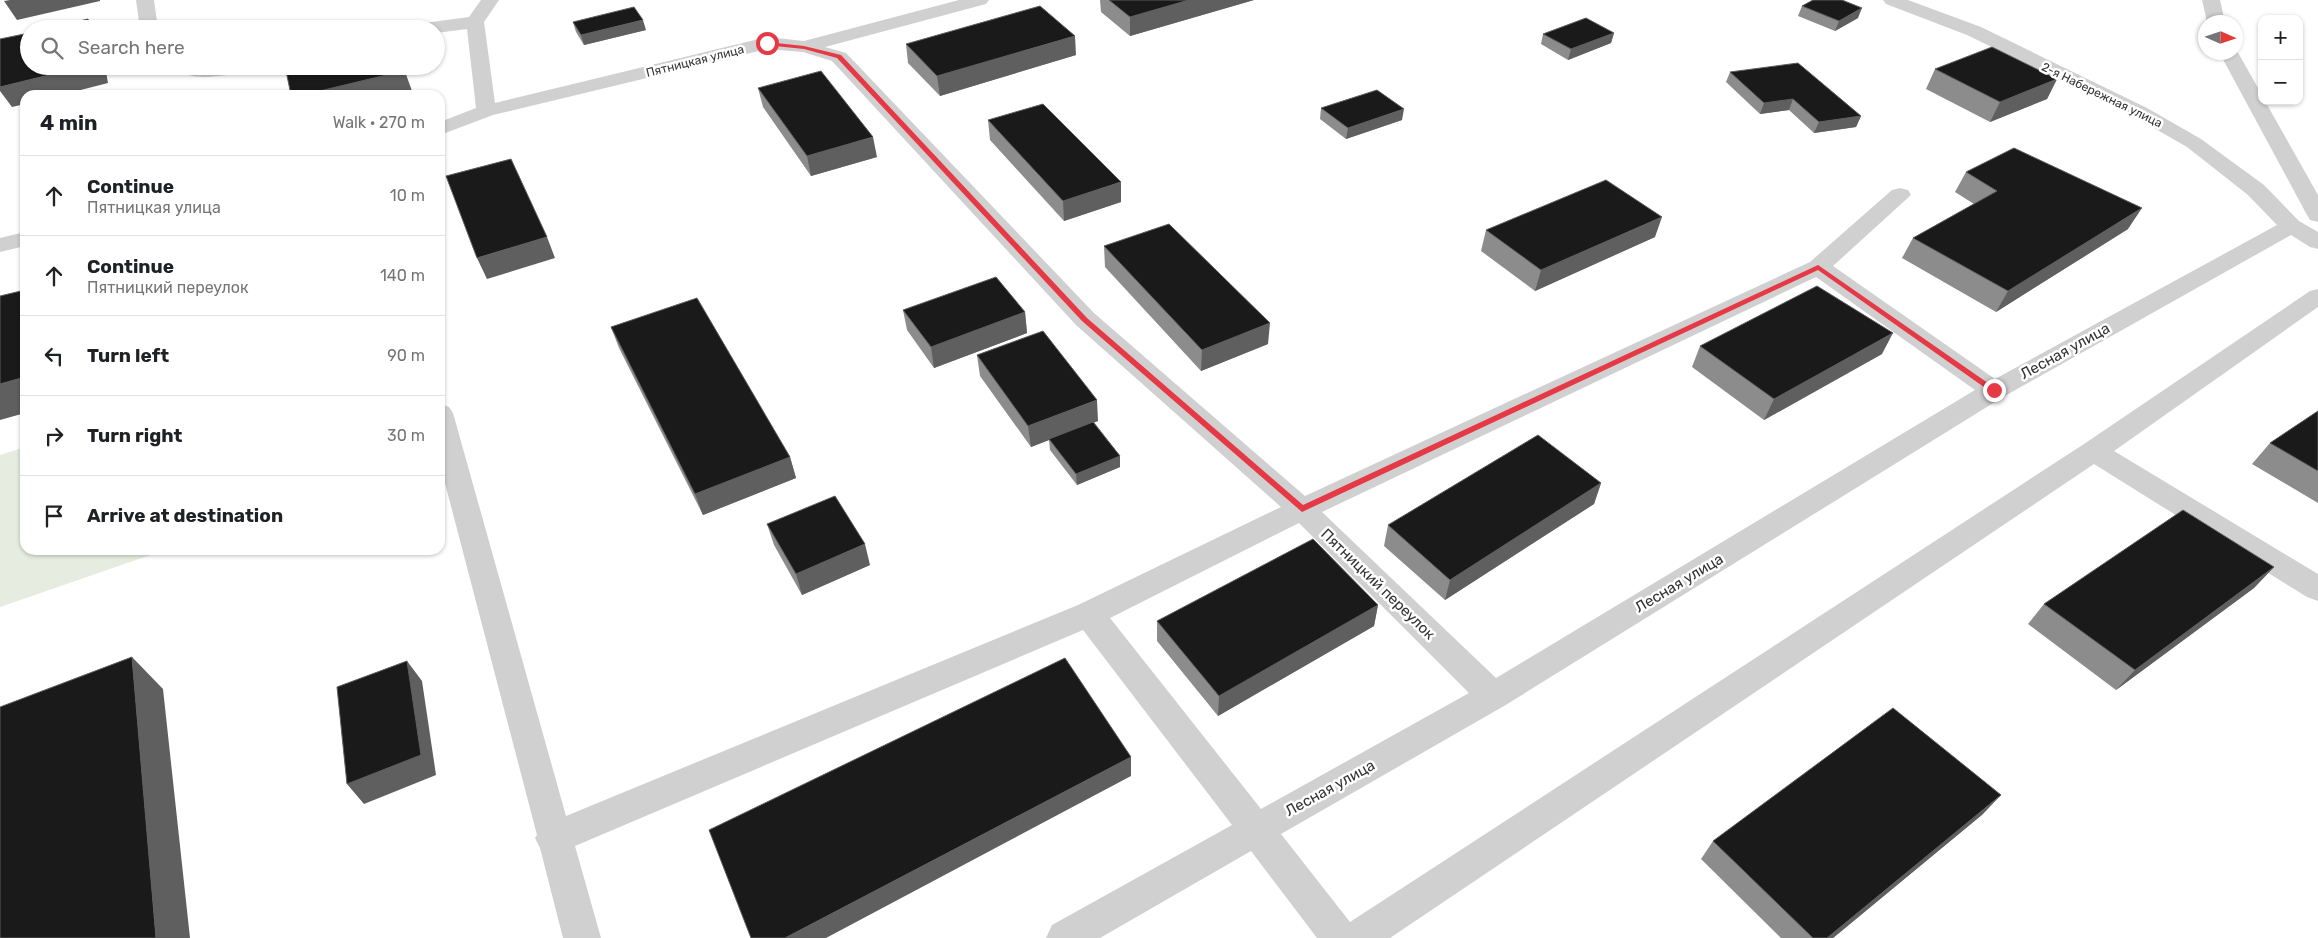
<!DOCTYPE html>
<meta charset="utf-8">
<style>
body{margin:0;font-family:Rubik,sans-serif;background:#f2f2f2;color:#202124}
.controls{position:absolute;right:15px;top:15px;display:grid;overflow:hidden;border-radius:10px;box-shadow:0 1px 4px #0004}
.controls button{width:45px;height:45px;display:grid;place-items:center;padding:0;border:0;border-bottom:1px solid #e0e0e0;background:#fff;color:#202124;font:25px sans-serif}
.compass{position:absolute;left:2198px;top:15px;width:45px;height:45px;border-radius:50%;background:#fff;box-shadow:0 1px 4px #0004;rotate:93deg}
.stop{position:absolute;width:15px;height:15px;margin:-11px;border:4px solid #e63946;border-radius:50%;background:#fff}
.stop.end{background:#e63946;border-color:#fff;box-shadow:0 1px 5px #0008}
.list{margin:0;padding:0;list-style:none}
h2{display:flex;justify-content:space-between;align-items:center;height:65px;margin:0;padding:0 20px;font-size:21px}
h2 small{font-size:16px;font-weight:400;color:#757577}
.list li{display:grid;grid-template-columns:32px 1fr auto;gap:15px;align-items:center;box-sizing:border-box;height:80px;padding:0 20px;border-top:1px solid #e0e0e0}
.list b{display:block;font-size:19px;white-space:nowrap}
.list p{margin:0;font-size:16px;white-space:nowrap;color:#757577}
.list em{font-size:16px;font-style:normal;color:#757577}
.icon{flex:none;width:28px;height:28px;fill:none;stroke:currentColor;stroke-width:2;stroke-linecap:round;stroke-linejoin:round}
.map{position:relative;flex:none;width:2318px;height:938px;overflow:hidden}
.search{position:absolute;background:#fff;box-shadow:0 1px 4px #0004;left:20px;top:20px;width:425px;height:55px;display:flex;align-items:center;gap:12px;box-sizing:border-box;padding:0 18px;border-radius:28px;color:#757577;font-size:19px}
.panel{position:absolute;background:#fff;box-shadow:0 1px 4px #0004;left:20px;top:90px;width:425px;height:465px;border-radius:15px}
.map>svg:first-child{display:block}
.green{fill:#e6ecdf}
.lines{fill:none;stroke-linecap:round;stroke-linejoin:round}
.minor{fill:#d0d0d0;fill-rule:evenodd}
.wall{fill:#8c8c8c}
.shaded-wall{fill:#5f5f5f}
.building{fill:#1a1a1a;stroke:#5f5f5f}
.route{fill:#e63946}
.labels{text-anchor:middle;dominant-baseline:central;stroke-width:5;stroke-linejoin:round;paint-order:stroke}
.far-street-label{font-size:12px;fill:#333;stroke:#fff}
.street-label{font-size:15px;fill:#333;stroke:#fff}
</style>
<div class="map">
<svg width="2318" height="938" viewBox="0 0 2318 938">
<rect width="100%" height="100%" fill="#fff"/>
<path class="green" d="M25,447V550H165L0,607V455Z"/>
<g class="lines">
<path class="minor" d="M136,0H154L158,29H140Z
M481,0H499L484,22L495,103L767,37L804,41L959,0H989L986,4L825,47L846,53L1094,313L1305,496L1810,262L1892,190L1900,188L1908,190L1911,195L1833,266L1995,379L2277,225L2248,195L2187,147L2133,116L1967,35L1886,4L1883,0H1908L1981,27L2147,108L2201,139L2264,185L2299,221L2318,232V249L2310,247L2291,235L2003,397L1504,706L1281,834L1350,922L2084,444L2310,291L2318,289V307L2114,451L2318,574V601L2307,597L2094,464L1390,938H1317L1251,851L1100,938H1046L1052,925L1232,825L1083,630L575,846L601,938H563L540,848L535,838L537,835L440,464V404L449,407L453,413L566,816L1078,605L1281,507L1076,325L832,61L803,52L767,49L493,115L440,135V122L476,108L467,29L436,33V29H415L417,25L424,23L469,17ZM1816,277L1975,390L1496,678L1322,512ZM1299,523L1469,693L1261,809L1110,618Z
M2202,0H2220L2225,22H2207Z
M2236,49L2262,95V101H2265L2318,195V222L2310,220L2307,215L2219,52H2236Z
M176,66H255L253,70L246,72C227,74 189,85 176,66Z
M25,232V246L0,252V238Z"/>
</g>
<path class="wall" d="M1100,0H1254L1130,36L1101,12Z
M1802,6L1858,18L1835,31L1798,16Z
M573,22L646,30L584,45L576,32Z
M1614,33L1611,43L1568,60L1541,44L1543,34Z
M906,44L1076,55L940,96L908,63Z
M1935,69L2057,79L2047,99L1990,122L1926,89Z
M1730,72L1861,116L1856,127L1814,133L1789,110L1760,114L1726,82Z
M758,88L877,157L811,176L763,107Z
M1321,108L1402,120L1346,139L1320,119Z
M988,120L1121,202L1064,221L990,140Z
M1966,172L2128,229L1996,312L1902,258L1913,238L1974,204L1955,192Z
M1486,230L1655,237L1535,291L1481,251Z
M1104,246L1268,344L1201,371L1105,267Z
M903,310L1025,312L1027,333L934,368L907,330Z
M611,327L790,457L796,478L703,515L619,348Z
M1700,346L1882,354L1764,420L1692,367Z
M977,355L1098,421L1094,422L1120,456V467L1077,485L1050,450L1049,440L1031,447L980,376Z
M2318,411V503L2252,464L2270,443Z
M1601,483L1594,504L1445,600L1384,546L1388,525Z
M767,524L870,565L802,595L774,545Z
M2274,567L2254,588L2116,690L2028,624L2044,604Z
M1378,605L1374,626L1218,716L1157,641V621Z
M1983,814L1833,938H1781L1701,859L1713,841Z"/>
<path class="shaded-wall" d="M10,0H100V1L17,20L4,1Z
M1189,0H1254L1130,36V17Z
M1862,8L1858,18L1835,31L1839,21Z
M88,19L94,29H90Z
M643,20L646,30L584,45L581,35Z
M1614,33L1611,43L1568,60L1571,49Z
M1075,36L1076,55L940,96L937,76Z
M86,66H105L108,83L61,95H25V104L12,107L0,91V87Z
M401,66H403L412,91L394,95H303Z
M2057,79L2047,99L1990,122L2000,102Z
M1793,99L1789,110L1760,114L1764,103Z
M1404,109L1402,120L1346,139L1348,128Z
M1861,116L1856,127L1814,133L1819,122Z
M873,137L877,157L811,176L807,156Z
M1121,182V202L1064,221L1063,201Z
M2142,208L2128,229L1996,312L2008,291Z
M1662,217L1655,237L1535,291L1541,270Z
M547,237L555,258L487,279L477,258Z
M1025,312L1027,333L934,368L931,347Z
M1270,323L1268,344L1201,371L1202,350Z
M1893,333L1882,354L1764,420L1774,399Z
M25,377V413L0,420V384Z
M1097,400L1098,421L1031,447L1028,426Z
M1120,456V467L1077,485L1076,474Z
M790,457L796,478L703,515L695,494Z
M1601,483L1594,504L1445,600L1450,580Z
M865,544L870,565L802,595L796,574Z
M2274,567L2254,588L2116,690L2135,670Z
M1378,605L1374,626L1218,716L1219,696Z
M132,657L163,689L190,938H156Z
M407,661L422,681L436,775L364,804L347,784Z
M1131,757V776L826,938H785Z
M2001,795L1983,814L1833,938H1827Z"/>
<path class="building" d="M1109,0H1189L1130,17Z
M1813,0H1842L1862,8L1839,21L1802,6Z
M1040,6L1075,36L937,76L906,44Z
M634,7L643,20L581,35L573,22Z
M1586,18L1614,33L1571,49L1543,34Z
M88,19L90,29H46Z
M29,33V66H86L0,87V39Z
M1992,47L2057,79L2000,102L1935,69Z
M1798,63L1861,116L1819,122L1793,99L1764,103L1730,72Z
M285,66H401L403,71L303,95H291Z
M821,71L873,137L807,156L758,88Z
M1377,90L1404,109L1348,128L1321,108Z
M1043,104L1121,182L1063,201L988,120Z
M2014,148L2142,208L2008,291L1913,238L1997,191L1966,172Z
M511,159L547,237L477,258L446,176Z
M1606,180L1662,217L1541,270L1486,230Z
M1169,224L1270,323L1202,350L1104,246Z
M996,277L1025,312L931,347L903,310Z
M1817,286L1893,333L1774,399L1700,346Z
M25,290V377L0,384V296Z
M697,298L790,457L695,494L611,327Z
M1043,331L1097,400L1028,426L977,355Z
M2318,411V471L2270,443Z
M1093,422L1120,456L1076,474L1049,439Z
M1538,435L1601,483L1450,580L1388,525Z
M835,496L865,544L796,574L767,524Z
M2183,510L2274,567L2135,670L2044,604Z
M1313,539L1378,605L1219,696L1157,621Z
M132,657L156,938H0V707Z
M1065,658L1131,757L785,938H751L709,830Z
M407,661L421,755L347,784L337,687Z
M1893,708L2001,795L1827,938H1813L1713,841Z"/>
<path class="route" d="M767,42L804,46L841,55L1087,318L1303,505L1818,265L1998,390L1991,392L1818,270L1302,512L1082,321L837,58L804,49L765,45Z"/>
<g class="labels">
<g class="far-street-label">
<text transform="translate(695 61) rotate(-14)">Пятницкая улица</text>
<text transform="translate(2102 95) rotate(26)">2-я Набережная улица</text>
</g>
<g class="street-label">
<text transform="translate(2065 351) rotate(-29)">Лесная улица</text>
<text transform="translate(1679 583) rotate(-31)">Лесная улица</text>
<text transform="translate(1378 584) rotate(44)">Пятницкий переулок</text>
<text transform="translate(1330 788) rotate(-29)">Лесная улица</text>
</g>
</g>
</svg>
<div class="controls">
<button>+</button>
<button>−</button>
</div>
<svg class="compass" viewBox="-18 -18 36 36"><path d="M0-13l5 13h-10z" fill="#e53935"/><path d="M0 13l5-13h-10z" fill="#757577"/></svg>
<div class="stop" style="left:767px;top:43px"></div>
<div class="stop end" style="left:1994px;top:390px"></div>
<div class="search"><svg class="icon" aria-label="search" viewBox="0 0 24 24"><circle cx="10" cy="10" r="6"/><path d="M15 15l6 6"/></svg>Search here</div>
<section class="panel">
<h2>4 min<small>Walk · 270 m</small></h2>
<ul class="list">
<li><svg class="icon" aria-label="ahead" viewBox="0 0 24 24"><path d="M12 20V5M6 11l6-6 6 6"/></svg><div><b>Continue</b><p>Пятницкая улица</p></div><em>10 m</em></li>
<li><svg class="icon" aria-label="ahead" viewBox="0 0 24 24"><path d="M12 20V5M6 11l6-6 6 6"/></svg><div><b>Continue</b><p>Пятницкий переулок</p></div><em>140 m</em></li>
<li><svg class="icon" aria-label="left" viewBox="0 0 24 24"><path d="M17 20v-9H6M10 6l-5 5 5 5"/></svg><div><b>Turn left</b></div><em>90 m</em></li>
<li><svg class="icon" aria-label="right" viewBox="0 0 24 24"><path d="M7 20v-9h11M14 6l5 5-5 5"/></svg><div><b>Turn right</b></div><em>30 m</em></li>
<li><svg class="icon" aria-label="arrive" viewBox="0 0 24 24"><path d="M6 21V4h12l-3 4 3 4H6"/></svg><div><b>Arrive at destination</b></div></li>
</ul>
</section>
</div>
